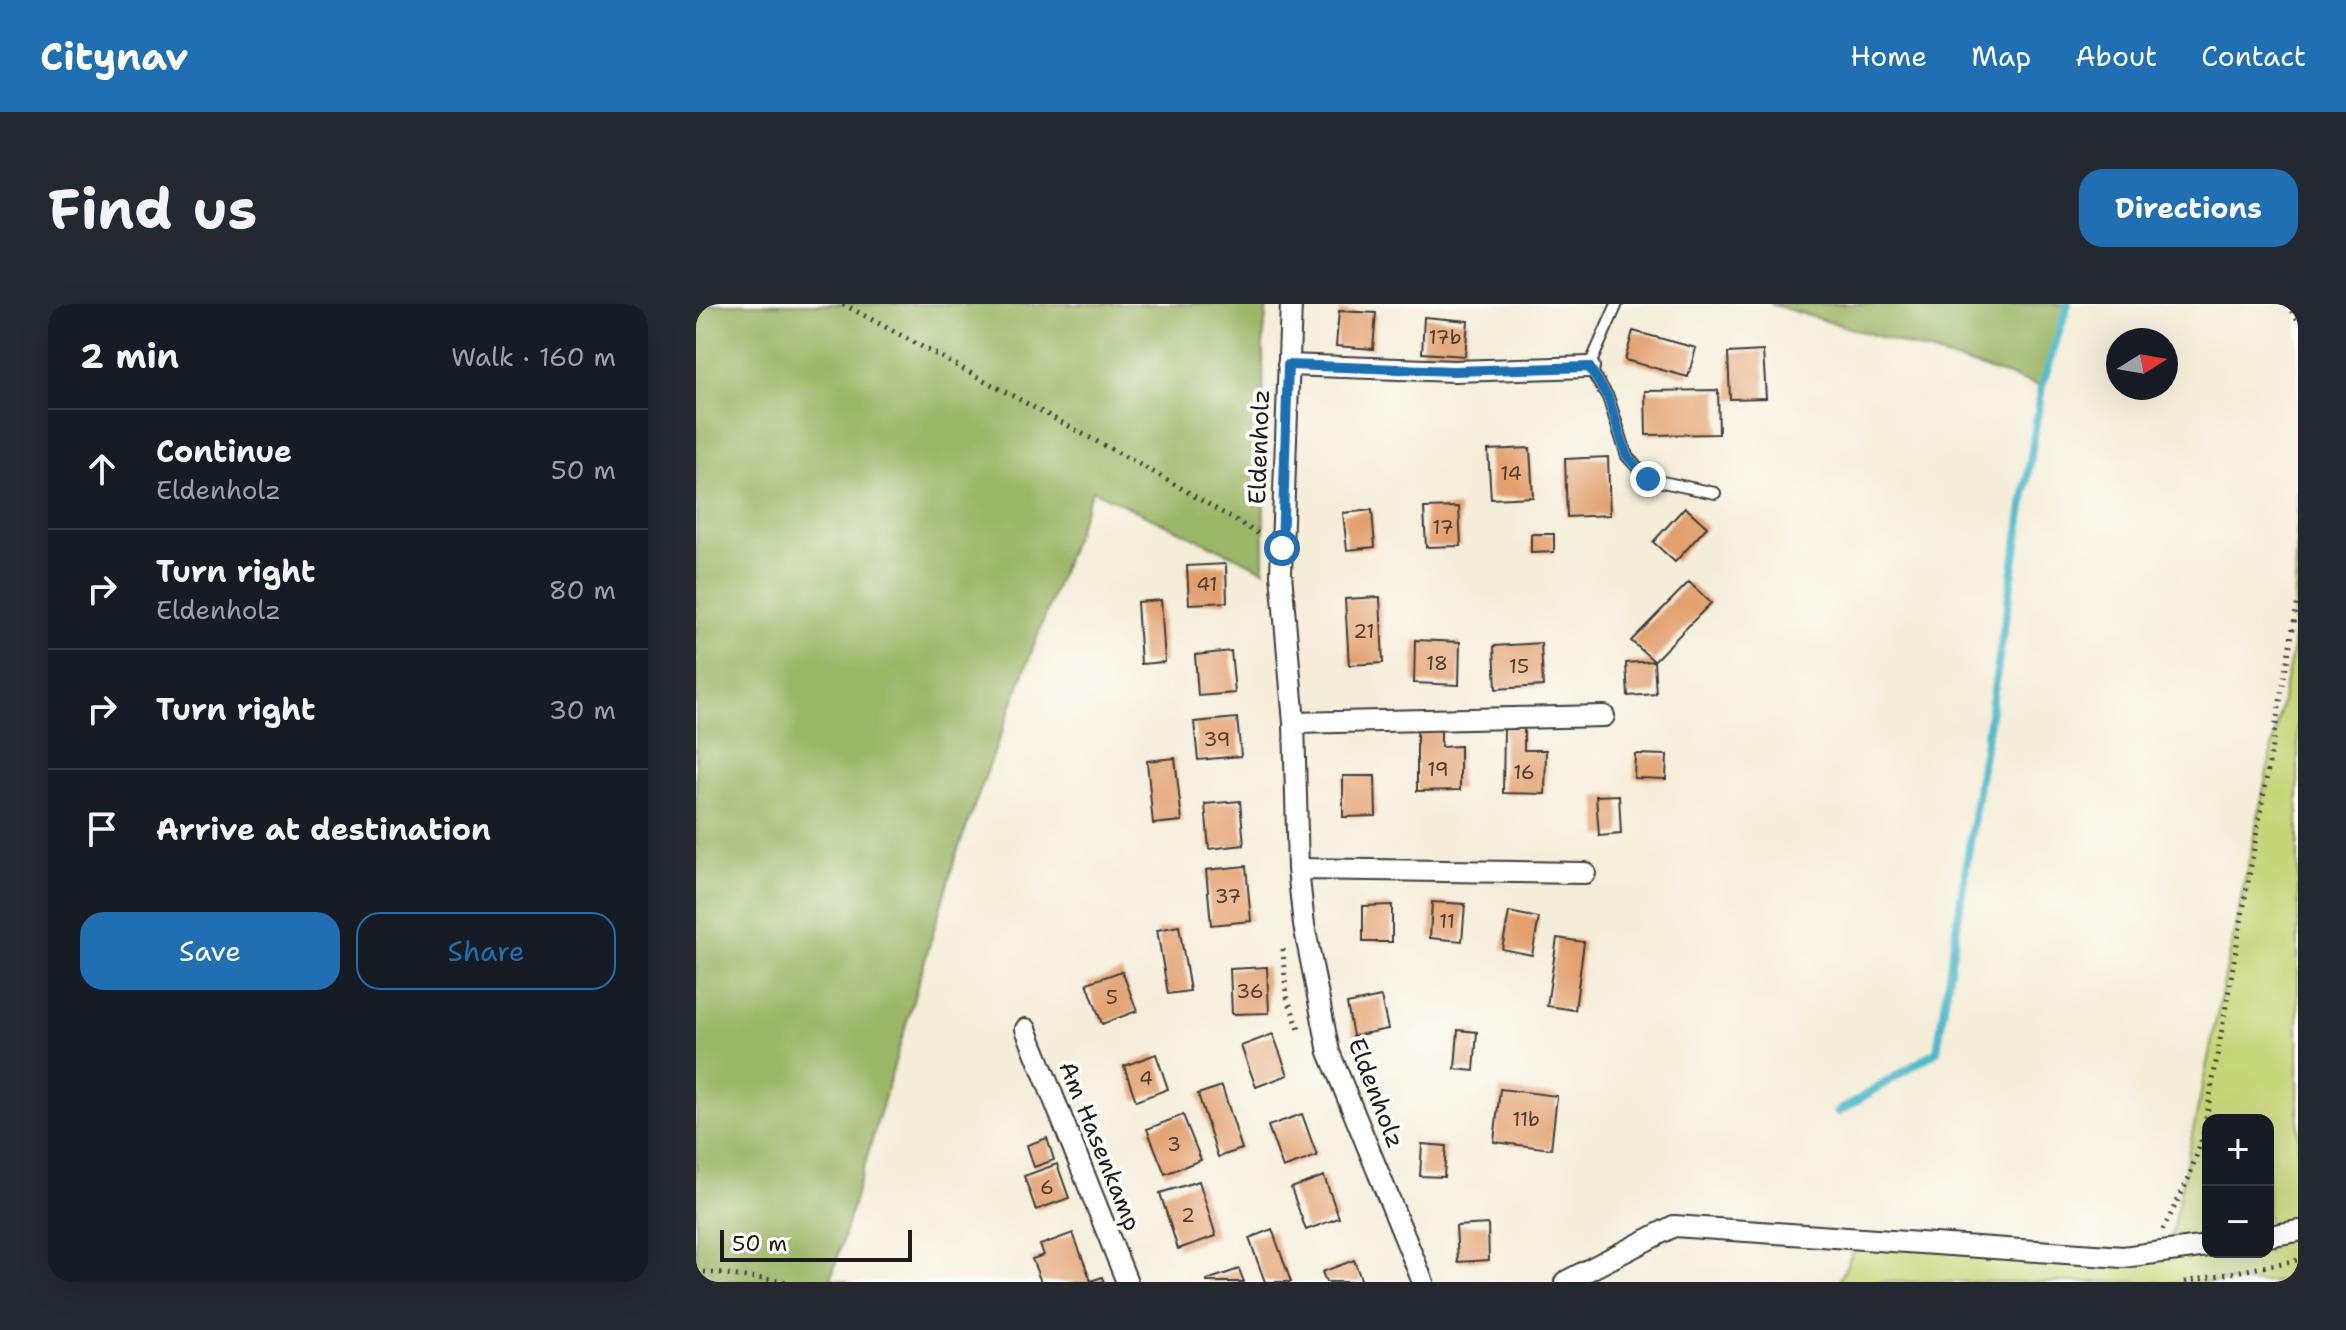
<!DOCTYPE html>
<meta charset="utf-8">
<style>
body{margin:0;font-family:"Shantell Sans",sans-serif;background:#242831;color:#f1f3f6}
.controls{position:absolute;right:24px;bottom:24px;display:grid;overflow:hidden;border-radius:16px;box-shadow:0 8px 32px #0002}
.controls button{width:72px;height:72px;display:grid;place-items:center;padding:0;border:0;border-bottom:2px solid #363941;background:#171b24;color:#f1f3f6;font:40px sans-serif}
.compass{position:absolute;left:1410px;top:24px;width:72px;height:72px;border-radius:50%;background:#171b24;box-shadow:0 8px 32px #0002;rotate:79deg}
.scale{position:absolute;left:24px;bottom:20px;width:192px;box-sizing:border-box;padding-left:8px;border:4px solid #1c1c1c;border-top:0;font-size:22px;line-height:28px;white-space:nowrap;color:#1c1c1c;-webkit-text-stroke:6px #fdfcf7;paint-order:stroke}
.stop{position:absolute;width:24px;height:24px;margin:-18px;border:6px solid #1f6fb2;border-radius:50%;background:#fff}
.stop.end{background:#1f6fb2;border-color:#fff;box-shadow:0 2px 8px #0008}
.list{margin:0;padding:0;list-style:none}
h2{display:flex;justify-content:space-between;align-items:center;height:104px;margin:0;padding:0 32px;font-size:34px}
h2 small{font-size:26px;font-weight:400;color:#9ea1a6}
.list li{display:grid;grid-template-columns:52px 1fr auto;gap:24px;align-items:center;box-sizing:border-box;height:120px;padding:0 32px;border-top:2px solid #363941}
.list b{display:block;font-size:30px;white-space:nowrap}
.list p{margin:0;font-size:26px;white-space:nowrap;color:#9ea1a6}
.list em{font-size:26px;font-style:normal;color:#9ea1a6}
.actions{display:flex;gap:16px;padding:24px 32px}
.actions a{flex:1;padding:18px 0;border:2px solid #1f6fb2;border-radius:24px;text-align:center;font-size:28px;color:#1f6fb2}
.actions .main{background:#1f6fb2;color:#fff}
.icon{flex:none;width:44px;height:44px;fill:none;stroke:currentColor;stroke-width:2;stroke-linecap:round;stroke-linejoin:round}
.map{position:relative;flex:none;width:1602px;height:978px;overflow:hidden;border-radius:24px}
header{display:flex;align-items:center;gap:48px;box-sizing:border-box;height:112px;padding:0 40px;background:#1f6fb2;color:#fff}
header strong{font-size:38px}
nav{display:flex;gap:44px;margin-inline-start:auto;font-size:28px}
.intro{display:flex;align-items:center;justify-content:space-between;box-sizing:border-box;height:192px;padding:0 48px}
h1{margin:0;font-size:56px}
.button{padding:20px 36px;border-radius:24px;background:#1f6fb2;color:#fff;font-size:28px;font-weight:700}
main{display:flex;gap:48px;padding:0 48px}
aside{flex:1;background:#171b24;border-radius:24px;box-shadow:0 8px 32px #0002}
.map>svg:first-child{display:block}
.green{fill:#c5d577;stroke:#70784a;stroke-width:2;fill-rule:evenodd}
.forest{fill:#9cb668;stroke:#5c6942;stroke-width:2}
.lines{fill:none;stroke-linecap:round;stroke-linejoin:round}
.stream{stroke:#4fbacb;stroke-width:8}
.building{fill:#e2a06e}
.lane-casing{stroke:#3c3b38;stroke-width:14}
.street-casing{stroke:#3c3b38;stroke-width:24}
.path{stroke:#3c3b38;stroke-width:5;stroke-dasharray:2 6;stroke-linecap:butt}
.lane{stroke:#fff;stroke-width:10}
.street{stroke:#fff;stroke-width:20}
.route{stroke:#1f6fb2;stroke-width:10}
.labels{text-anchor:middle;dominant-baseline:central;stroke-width:8;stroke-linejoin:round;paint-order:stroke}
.number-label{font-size:20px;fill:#4e3d30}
.street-label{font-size:24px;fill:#1c1c1c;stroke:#fdfcf7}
</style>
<header>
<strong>Citynav</strong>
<nav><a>Home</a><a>Map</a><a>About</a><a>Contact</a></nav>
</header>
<div class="intro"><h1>Find us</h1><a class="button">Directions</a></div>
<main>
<aside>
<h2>2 min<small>Walk · 160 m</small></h2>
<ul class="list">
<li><svg class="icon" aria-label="ahead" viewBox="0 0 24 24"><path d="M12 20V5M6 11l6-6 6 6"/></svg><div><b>Continue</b><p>Eldenholz</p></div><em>50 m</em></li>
<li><svg class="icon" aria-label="right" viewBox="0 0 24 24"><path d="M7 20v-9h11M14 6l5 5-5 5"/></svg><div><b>Turn right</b><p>Eldenholz</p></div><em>80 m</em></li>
<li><svg class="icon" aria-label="right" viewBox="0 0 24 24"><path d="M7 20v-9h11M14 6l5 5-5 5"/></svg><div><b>Turn right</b></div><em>30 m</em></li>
<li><svg class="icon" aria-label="arrive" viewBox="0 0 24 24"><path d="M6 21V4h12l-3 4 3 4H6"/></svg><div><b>Arrive at destination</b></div></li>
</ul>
<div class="actions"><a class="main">Save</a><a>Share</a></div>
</aside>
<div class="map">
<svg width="1602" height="978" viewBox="0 0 1602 978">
<rect width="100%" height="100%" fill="#fdfcf7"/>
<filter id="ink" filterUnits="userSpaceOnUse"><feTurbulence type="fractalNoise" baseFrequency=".0125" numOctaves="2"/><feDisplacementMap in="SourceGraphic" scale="16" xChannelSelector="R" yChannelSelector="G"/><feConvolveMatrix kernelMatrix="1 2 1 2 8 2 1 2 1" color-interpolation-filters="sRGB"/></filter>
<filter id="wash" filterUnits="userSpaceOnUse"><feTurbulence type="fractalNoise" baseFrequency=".006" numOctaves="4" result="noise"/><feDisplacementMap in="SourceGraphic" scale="32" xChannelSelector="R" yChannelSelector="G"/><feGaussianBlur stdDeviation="1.8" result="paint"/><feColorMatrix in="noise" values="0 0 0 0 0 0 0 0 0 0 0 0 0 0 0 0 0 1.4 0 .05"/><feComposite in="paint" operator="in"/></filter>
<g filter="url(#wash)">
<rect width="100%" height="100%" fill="#f4edd8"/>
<path class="green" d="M1602,187V978H1143L1162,936L1472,948L1597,343ZM1512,816H1572V948H1512Z"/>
<path class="forest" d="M0,0H571L567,41L568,266L396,186L260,551L135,975L153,978H0Z
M1074,0H1372L1346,82Z"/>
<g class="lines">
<path class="stream" d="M1142,808L1241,747L1346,82L1372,0"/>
</g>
<g id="blocks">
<path class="building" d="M643,7L680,9L677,45L640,42Z
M728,13L772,17L769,52L726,49Z
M937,27L1000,44L992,73L929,56Z
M1067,47L1070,94L1034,95L1032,49Z
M1022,86L1023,130L950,131L949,87Z
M834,144L837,193L795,195L792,146Z
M912,153L914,211L871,213L869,155Z
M763,203L765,242L730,243L728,204Z
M989,203L1011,223L979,258L957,238Z
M676,206L679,243L651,246L647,209Z
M835,230H858V248L835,249Z
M530,260L531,298L493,300L491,262Z
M993,278L1015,299L958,357L935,337Z
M684,293L687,359L653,361L649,295Z
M465,296L469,358L445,360L441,298Z
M719,336L764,338L763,381L718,379Z
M845,339L847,382L800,385L798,342Z
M535,347L539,389L502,392L499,351Z
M958,357L960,390L932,392L930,359Z
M541,414L545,452L502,456L498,418Z
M808,423L828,424V446H850L849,490L807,489Z
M721,426H745V443L764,442V486L721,487Z
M939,450L971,451L970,475L938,474Z
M479,454L486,517L457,520L451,457Z
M647,472H679L680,512L647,513Z
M923,491L925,530L903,532L900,492Z
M544,497L548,541L513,545L509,500Z
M550,562L555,617L515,621L510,566Z
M736,598L769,600L766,637L734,634Z
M696,601V638H667V602Z
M813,608L843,614L836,651L806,645Z
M483,622L494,687L472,690L461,626Z
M861,634L888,638L879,706L851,702Z
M571,663L573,709L536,710L534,665Z
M426,667L441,707L406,720L391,679Z
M685,693L692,725L657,732L651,700Z
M762,726L781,728L778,767L759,765Z
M577,730L592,771L560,783L545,742Z
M460,750L472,785L440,797L428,762Z
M526,782L546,845L522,853L502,790Z
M804,785L861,792L855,845L798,838Z
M606,810L621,852L587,864L572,822Z
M487,811L505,856L469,870L451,825Z
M351,834L358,856L338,863L331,841Z
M726,840L750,842L748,873L724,872Z
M361,860L373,894L340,906L328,872Z
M628,872L643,914L610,926L595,884Z
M503,877L520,932L482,945L464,889Z
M792,920L793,956L762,958L760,922Z
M576,925L595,978H569L553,934Z
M377,929L395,977L406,973L408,978H345L336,955L348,951L344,941Z
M658,956L666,978H630L626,968Z
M543,965L548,978H511V976Z"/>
</g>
</g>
<g filter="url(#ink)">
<use href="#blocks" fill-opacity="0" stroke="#3c3b38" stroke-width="2"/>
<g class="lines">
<g class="lane-casing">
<path id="lane" d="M921,0L893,63L912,93L931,152L952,175L1019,189"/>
</g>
<g class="street-casing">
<path id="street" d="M595,0L585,270L598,419L602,565L608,621L633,748L727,978
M592,61L758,67L893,63
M598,419L908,412
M602,565L889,569
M330,725L431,978
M1572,932L1602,927
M869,978L978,922L1427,953L1512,942"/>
</g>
<path class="path" d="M147,0L461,170L566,232
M1591,0L1602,16
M587,645L590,690L604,728
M1467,926L1492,876L1507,832L1602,296
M0,967L93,978
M1489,978L1602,956"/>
<use href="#lane" class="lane"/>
<use href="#street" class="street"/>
</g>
</g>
<g class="lines" filter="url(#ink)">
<path class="route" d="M586,244L592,61L758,67L893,63L912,93L931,152L952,175"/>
</g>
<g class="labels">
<g class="number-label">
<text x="749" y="33">17b</text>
<text x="815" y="169">14</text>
<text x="747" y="223">17</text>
<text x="511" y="280">41</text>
<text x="668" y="327">21</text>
<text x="741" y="359">18</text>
<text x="823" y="362">15</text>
<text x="521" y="435">39</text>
<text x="742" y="465">19</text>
<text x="828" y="468">16</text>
<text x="532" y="592">37</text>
<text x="751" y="617">11</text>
<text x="554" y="687">36</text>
<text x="416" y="693">5</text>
<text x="450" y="774">4</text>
<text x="830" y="815">11b</text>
<text x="478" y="840">3</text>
<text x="351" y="883">6</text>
<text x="492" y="911">2</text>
</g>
<g class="street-label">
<text transform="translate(563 143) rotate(-88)">Eldenholz</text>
<text transform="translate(680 789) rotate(69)">Eldenholz</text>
<text transform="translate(404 842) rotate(68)">Am Hasenkamp</text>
</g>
</g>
</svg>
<div class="controls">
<button>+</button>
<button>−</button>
</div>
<svg class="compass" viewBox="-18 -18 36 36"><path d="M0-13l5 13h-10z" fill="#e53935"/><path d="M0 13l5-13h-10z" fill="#9ea1a6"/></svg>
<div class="scale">50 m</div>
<div class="stop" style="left:586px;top:244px"></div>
<div class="stop end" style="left:952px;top:175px"></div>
</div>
</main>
